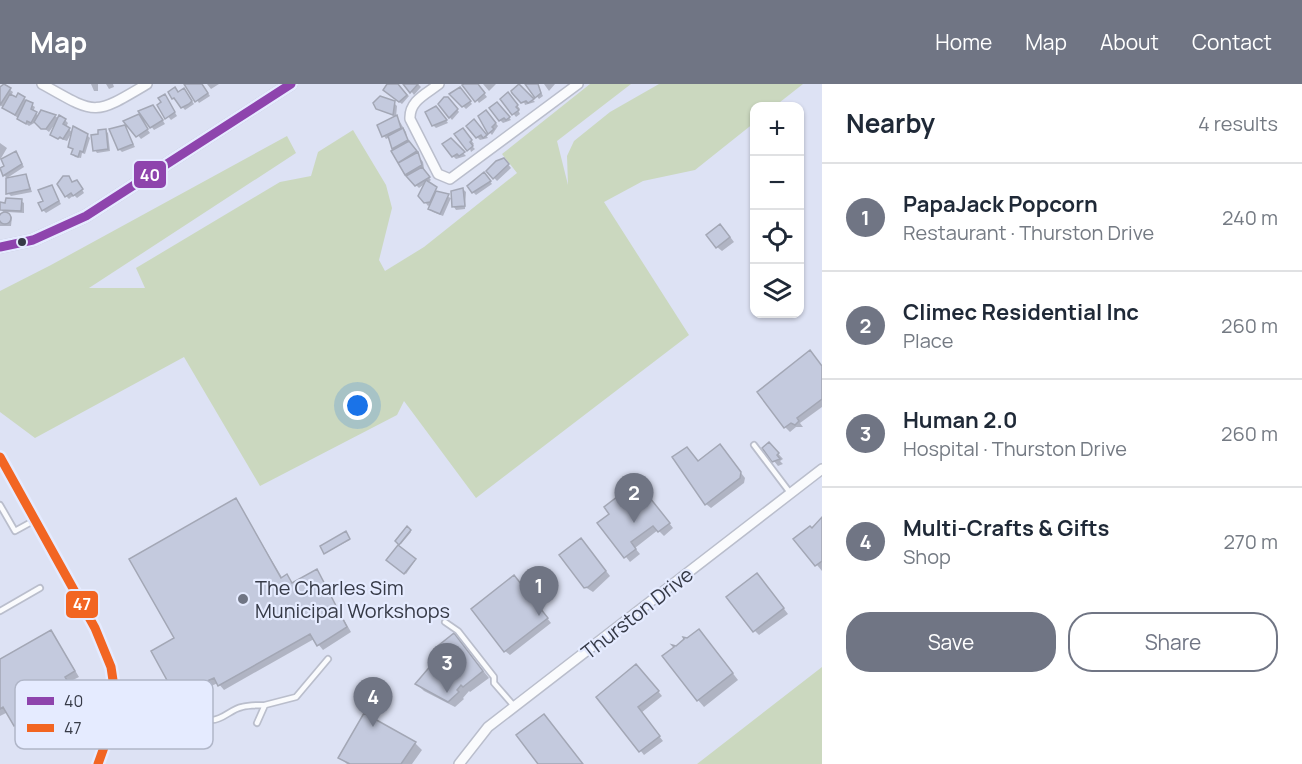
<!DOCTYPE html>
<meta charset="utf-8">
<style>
body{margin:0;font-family:Manrope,sans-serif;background:#f6f6f7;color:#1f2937}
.controls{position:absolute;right:18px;top:18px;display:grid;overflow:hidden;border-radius:12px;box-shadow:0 2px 4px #0004}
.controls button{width:54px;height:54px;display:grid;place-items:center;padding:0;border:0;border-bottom:2px solid #e0e1e3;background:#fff;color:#1f2937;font:30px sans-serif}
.you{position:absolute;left:358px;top:322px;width:21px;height:21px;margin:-15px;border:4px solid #fff;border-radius:50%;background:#1a73e8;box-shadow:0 0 0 9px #1a73e833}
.badge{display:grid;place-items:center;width:39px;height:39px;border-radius:50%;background:#707584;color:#fff;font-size:20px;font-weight:700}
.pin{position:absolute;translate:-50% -50px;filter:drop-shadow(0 2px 3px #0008)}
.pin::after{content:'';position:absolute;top:32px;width:21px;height:18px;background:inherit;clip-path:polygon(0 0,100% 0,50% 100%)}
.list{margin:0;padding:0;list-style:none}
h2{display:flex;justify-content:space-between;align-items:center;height:78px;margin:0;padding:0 24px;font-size:26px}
h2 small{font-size:20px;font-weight:400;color:#747a83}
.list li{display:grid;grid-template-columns:39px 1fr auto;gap:18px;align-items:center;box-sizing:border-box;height:108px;padding:0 24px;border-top:2px solid #e0e1e3}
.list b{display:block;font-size:22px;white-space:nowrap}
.list p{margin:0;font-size:20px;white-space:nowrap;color:#747a83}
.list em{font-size:20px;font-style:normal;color:#747a83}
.actions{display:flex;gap:12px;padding:18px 24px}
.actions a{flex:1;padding:14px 0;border:2px solid #707584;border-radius:24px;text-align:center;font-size:21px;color:#707584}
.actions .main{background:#707584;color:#fff}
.icon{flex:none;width:33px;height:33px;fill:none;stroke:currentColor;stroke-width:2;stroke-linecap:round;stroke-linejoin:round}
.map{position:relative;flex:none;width:822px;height:680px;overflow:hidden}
header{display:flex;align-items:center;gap:36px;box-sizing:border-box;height:84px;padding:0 30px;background:#707584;color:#fff}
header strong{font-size:28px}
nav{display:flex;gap:33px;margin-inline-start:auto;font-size:21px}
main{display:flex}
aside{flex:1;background:#fff}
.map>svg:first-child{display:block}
.green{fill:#cbd8bf}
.shadow{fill:#0003}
.building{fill:#c4cade;stroke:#a3a7b5;stroke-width:1.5}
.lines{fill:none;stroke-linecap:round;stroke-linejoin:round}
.service-casing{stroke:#babecc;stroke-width:8}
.minor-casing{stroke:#babecc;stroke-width:12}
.tertiary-casing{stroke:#babecc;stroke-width:14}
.service{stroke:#fafbfd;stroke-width:4.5}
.minor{stroke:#fafbfd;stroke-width:9}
.tertiary{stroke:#fafbfd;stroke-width:10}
.bus-1-casing{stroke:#e5ebff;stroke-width:14}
.bus-2-casing{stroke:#e5ebff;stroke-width:14}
.bus-1{stroke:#8e44ad;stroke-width:9}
.bus-2{stroke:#f26522;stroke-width:9}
.bus-dot{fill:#363a47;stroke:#e5ebff;stroke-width:2}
.poi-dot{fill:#707584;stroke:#e5ebff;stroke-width:2}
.labels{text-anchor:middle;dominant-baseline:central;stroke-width:4.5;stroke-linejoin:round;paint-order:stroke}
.poi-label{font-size:20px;fill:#363a47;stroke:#e5ebff;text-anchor:start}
.street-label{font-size:20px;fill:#363a47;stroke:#e5ebff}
.key{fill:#e5ebff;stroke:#b0b6c8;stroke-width:1.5}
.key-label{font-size:16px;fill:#363a47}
.line-badge{stroke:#e5ebff;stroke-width:2}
.badge-label{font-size:16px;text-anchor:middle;font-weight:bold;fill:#fff}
</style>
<header>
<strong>Map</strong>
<nav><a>Home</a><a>Map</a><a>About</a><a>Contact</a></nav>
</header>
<main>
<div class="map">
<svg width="822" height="680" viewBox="0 0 822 680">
<rect width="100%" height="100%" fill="#dde2f4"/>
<path class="green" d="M590,0H631L557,57L568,101L567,72L574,57L610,28L659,0H803L775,22H754V39L695,86L643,97L604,118L689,251L476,414L404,317L397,331L260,402L184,273L35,354L0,328V207L51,181L287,52L296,69L89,204H145L136,184L280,98L311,92L318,68L353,46L386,101L392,124L379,176L385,187L424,163L517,89L502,70Z
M822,583V680H697Z"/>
<path class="shadow" d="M91,0H98V7H94Z
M106,0H113L114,3L109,5Z
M187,0H202L210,12L199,19Z
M207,0H219L211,5Z
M389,0H395L409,12L402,20L387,9Z
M406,0H418L421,3L414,11Z
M466,0H477L487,13L479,19Z
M483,0H496L489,7Z
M527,0H537L543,12L539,15Z
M544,0H555L549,7Z
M5,2L13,8L11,12L17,15L19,11L32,21L35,23L33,28L39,32L42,28L65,36L68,39L66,43L72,48L67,57L55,53V40L49,48L36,38L29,42L0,21V5Z
M519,2L535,18L525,21Z
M170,8L187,9L194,20L185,26Z
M463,8L472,20L466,25L451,10Z
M511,13L520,25L518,26L520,30L516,33L502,15Z
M167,15L177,32L171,36L159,22Z
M451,17L459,28L452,36L440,21Z
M394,19L397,22L396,33L377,24Z
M500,22L511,36L503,39L500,36Z
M156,26L165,40L154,46L140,28Z
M439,26L448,39L436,44L433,41Z
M489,31L498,42L492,51L485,43Z
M138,32L150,49L141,55L126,37Z
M397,33L406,48L408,58L423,78L424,84L422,85L431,96L427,99L438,109L451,114L443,132L433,128L430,125L432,120L428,122L425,118L426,99L419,104L416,101L393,67L395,66L390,53L386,55L384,52Z
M477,40L488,54L480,56L477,53Z
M124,43L135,63L122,68L119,65Z
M105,46L108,49L110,67L97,69L95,66L100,52Z
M465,48L474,60L472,62L475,65L471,68Z
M87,51L90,54L85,70L82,69L81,74L75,73L73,70L74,66L69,62Z
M450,56L466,72L456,75L453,72Z
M0,59L7,64L0,76Z
M18,72L24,83L7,94L4,91Z
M507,79L511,84L497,97L488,87Z
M26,91L32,108L11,112L8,109Z
M487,93L492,100L476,111L473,108Z
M73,100H79L84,109L77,114L74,111L69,115L66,112Z
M51,102L61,120L46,129L43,126Z
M463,105L466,108L465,125L456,126L454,123Z
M21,117L24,119V129L7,128L12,133L11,142H0V129L5,130L1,125Z
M725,146L734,158L722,167L717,163Z
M822,282V323L800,339L803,343H796L790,348L785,343Z
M774,365L783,375L780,377L783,380L778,382L774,377Z
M724,367L745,394L744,399L711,424L706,420L698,378Z
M647,410L673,444L664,452L658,446L635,464L640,470L630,478L599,439L632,414Z
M236,416L283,495L286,492L293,500L316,486L351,548L323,566L314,555L224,606L218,599L204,605L203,616L192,615L187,610L188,603L175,602L169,597L176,554Z
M822,436V487L795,455Z
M407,445L411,448L401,460L397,457Z
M347,450L350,456L325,469Z
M586,461L610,492L593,508L585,503Z
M398,463L415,477L406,490L388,476Z
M761,495L788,530L759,551L755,547Z
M519,498L551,539L510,571L505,567Z
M51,547L79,593L69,598L77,613L20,645L8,628L0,632V577Z
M705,553L738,596L704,623L698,616Z
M460,558L489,594L470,608L469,607L463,614L464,615L455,623L424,607L417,600Z
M641,586L662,612L641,629L663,657L644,671L598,613Z
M365,631L415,659L422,666L412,680H347L340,673Z"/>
<path class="building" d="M4,0L11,4L0,21V3Z
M184,0H202L208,9L195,18Z
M387,0H398L407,11L399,18L383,6Z
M403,0H418L410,9Z
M464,0H478L485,9L475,18L462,1Z
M519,0L534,15L528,19L526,17L521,19L512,9L511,7Z
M525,0H538L541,9L535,14Z
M175,3L178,8L184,4L192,17L189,20L181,24L174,14L172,15L168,8Z
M460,3L471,17L462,23L449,10Z
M508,8L518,21L516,23L519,26L512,31L500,15Z
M18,9L25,13L15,31L2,24L10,10L16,13Z
M165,10L175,28L165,35L157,21L161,18L158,14Z
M380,12L395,17L393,31L376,25L373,19Z
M444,13H448L458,25L449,34L438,20Z
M26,16L33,19L31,25L37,28L31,39L27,37L26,40L17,35Z
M497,18L510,33L506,36L504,34L499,37L489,24Z
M153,21L163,36L150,44L138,27Z
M436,22L447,36L432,42L425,28Z
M41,26L56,31L46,45H41L34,38Z
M486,26L496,39L492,43L494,45L488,50L478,32Z
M139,30L148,45L136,53L123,37Z
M59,31L66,35L63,40L70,44L63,55L60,53L58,55L50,51Z
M397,31L401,44L382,53L377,41Z
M474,35L487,51L483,54L481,51L476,54L466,42Z
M125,41L133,60L118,66L109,45Z
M73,42L88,50L83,68L80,67L78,73L71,70L73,65L68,63Z
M403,44L408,56L392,65L388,52Z
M463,44L472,56L470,58L473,62L467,67L454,50Z
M106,45L108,65L93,67L91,51L98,50V46Z
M451,54L465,68L459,72L457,70L452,73L442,60Z
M409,57L417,67L398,79L391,67Z
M16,67L22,80L3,92L0,84L4,82L1,75Z
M418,68L422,81L405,91L398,79Z
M504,74L509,80L493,95L486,87L496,77Z
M422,83L430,93L415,102L406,92Z
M484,88L491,97L472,109L467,102Z
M26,90L30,105L6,110V94Z
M63,92H69L72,98L77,96L83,105L73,112L71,109L65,113L57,100Z
M426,96L437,103L430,118L424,119L418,112Z
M52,101L59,117L42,127L38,119L43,117L38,106Z
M463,104L465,122L452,123L451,107Z
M436,107L449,110L440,130L428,125Z
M6,114L22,115L21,127L0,126V118L5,119Z
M-1 134a6 6 0 1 1 12 0a6 6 0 1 1-12 0Z
M720,140L730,153L716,164L706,151Z
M810,266L822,282V315L797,334L799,337L795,341L791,339L784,344L757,308Z
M769,358L779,369L777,371L780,375L772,378L762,364Z
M720,360L741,388L740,394L705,421L672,373L687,363L698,377Z
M642,404L670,439L658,448L653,442L631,458L636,465L624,474L597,439L609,430L604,423L626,406L631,412Z
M236,414L281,494L287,490L292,499L317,485L347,543L317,562L310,550L218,602L214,594L200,600L199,612L186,611L187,599L168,598L151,567L174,554L129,475Z
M822,433V477L815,482L793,455L810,442L812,444Z
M407,442L411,446L399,461L395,457Z
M346,447L350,455L324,470L320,462Z
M581,454L606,487L588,503L584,504L559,471Z
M398,461L416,475L404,490L386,476Z
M757,489L784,524L753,548L726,513Z
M514,491L548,534L504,568L471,525Z
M699,545L733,589L697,617L662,572L674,563L672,561L676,562L684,555L683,553L687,554Z
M51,546L75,587L65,593L74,608L14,642L3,623L0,625V575Z
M454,549L483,587L463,603L461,601L457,606L459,608L448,618L415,600L439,572L434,565Z
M636,580L659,607L638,623L660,652L639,668L596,613Z
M364,629L416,658L401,680H350L338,674Z
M544,630L583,680H538L516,651Z"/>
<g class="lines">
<g class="service-casing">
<path id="service" d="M754,361L791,410
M0,421L15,447L35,436
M0,527L40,504
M445,538L458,547L494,593V599L514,622
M265,621L296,613L328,575
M116,624C149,627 178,639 212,636C223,636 231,625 242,623C249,621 258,621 265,621L257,639
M157,655L168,635"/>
</g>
<g class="minor-casing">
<path id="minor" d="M42,0C97,31 93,32 147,0
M439,0C426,10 409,17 410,35L438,90L450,95L578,0
M0,373L95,544L111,583L116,616L113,638L98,680
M459,680L488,643L822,385"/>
</g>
<g class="tertiary-casing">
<path id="tertiary" d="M0,163L33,156L86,132L291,0"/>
</g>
<use href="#service" class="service"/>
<use href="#minor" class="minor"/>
<use href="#tertiary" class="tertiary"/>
<g class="bus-1-casing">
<path id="bus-1" d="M0,163L33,156L86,132L291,0"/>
</g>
<g class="bus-2-casing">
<path id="bus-2" d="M0,373L95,544L111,583L116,616L113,638L98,680"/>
</g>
<use href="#bus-1" class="bus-1"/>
<use href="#bus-2" class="bus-2"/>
</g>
<circle class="bus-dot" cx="22" cy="158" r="5"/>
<circle class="poi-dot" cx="243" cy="515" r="6"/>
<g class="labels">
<g class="poi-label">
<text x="255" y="503">The Charles Sim<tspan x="255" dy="23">Municipal Workshops</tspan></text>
</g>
<g class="street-label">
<text transform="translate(637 529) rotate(-38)">Thurston Drive</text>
</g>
</g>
<rect x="15" y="596" width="198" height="69" rx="9" class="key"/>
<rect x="27" y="613" width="27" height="8" fill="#8e44ad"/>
<rect x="27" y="640" width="27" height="8" fill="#f26522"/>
<g class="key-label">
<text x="64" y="623">40</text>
<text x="64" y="650">47</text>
</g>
<g class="line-badge">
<rect x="133" y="76" width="34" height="29" rx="6" fill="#8e44ad"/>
<rect x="65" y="506" width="34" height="29" rx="6" fill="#f26522"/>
</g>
<g class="badge-label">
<text x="150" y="97">40</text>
<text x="82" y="526">47</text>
</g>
</svg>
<div class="controls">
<button>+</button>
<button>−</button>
<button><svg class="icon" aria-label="locate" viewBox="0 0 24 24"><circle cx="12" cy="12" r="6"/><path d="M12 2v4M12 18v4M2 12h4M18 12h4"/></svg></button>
<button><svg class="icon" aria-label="layers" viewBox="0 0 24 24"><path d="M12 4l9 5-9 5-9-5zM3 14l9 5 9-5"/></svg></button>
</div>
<div class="you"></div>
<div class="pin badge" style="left:539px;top:532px">1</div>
<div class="pin badge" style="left:634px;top:439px">2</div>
<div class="pin badge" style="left:447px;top:609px">3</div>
<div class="pin badge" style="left:373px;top:643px">4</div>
</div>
<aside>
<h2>Nearby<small>4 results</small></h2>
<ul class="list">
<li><span class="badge">1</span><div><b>PapaJack Popcorn</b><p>Restaurant · Thurston Drive</p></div><em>240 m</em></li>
<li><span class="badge">2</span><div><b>Climec Residential Inc</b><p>Place</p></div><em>260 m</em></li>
<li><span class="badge">3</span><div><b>Human 2.0</b><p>Hospital · Thurston Drive</p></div><em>260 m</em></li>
<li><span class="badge">4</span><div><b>Multi-Crafts &amp; Gifts</b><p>Shop</p></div><em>270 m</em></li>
</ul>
<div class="actions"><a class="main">Save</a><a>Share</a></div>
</aside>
</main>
